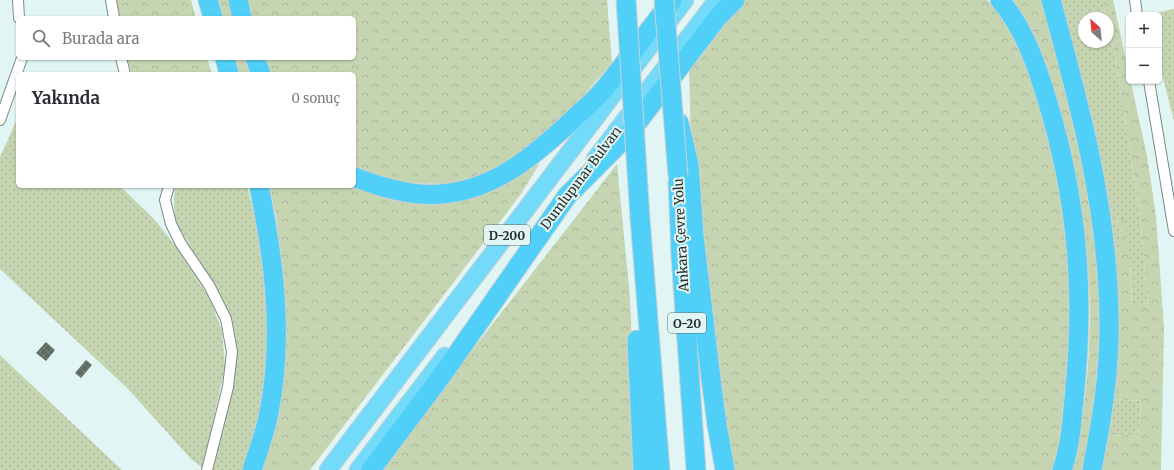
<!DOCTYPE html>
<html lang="tr">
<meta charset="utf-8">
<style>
body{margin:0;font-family:Merriweather,serif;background:#f7f7f7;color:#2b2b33}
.controls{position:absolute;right:12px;top:12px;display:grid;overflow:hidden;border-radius:6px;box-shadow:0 1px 3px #0004}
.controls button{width:36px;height:36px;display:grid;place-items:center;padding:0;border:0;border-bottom:1px solid #e1e1e2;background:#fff;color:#2b2b33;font:20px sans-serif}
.compass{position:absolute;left:1078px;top:12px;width:36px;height:36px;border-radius:50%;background:#fff;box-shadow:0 1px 3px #0004;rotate:333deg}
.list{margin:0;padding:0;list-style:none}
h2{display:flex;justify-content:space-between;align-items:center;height:52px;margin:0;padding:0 16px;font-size:17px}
h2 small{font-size:13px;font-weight:400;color:#7c7c81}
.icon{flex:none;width:22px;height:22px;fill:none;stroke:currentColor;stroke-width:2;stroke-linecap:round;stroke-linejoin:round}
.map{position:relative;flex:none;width:1174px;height:470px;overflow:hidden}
.search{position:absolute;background:#fff;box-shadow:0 1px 3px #0004;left:16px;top:16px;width:340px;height:44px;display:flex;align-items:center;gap:10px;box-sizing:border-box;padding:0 14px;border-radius:6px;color:#7c7c81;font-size:15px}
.panel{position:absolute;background:#fff;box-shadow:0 1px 3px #0004;left:16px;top:72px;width:340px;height:116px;border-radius:6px}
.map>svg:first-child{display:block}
.grass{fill:url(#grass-dots)}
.forest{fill:url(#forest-crowns)}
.building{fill:url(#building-cross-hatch)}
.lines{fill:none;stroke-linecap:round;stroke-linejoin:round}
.minor-casing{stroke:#798b89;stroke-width:12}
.trunk-casing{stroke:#cfd1d1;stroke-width:19}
.motorway-casing{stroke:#cfd1d1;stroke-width:21}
.minor{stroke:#fff;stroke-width:10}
.trunk{stroke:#73dafa;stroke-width:17}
.motorway{stroke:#50d0f9;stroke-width:19}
.motorway-bridge-casing{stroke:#cfd1d1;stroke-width:21;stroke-linecap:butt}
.motorway-bridge{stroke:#50d0f9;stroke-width:19}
.labels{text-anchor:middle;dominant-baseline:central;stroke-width:4;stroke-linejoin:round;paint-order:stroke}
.shield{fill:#e1f5f4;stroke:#5e6a69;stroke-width:1}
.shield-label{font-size:12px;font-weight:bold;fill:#262e2d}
.street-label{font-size:13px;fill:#262e2d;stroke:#e1f5f4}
</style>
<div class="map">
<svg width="1174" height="470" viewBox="0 0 1174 470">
<defs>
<pattern id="grass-dots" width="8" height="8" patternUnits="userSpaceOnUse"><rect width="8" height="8" fill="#c6d5b1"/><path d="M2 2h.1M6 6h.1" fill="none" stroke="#aab799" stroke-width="1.8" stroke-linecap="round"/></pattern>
<pattern id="forest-crowns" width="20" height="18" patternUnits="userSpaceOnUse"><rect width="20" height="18" fill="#c6d5b1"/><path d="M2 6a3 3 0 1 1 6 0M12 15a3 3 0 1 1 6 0" fill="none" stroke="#aab799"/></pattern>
<pattern id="building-cross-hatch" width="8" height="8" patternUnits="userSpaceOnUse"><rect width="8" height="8" fill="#5e6b63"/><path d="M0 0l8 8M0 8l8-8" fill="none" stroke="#76807a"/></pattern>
</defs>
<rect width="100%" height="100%" fill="#e1f5f4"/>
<path class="grass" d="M1059,0H1102L1106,18H1084V42H1108V25L1114,50L1140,217L1148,306L1132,305L1130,260L1121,250H1114L1106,194Z
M1174,9V121L1159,63V15H1145Z
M18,117V186H120L155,220L177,248L210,299L222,331L225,367L203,468L192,460L128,389L0,269V157Z
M175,186H247L266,260L267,327L265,377L256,438L245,470H210L235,374L234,328L213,283L175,222L174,199Z
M0,355L122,470H0Z
M1113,399L1141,401L1138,438L1131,435L1107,436Z"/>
<path class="forest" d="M115,0H191L196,18H117Z
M216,0H230L234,18H221Z
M246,0H607L612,63L580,99L527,154L466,181L441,184L410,183L382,177L354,166V74H272L265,58H354V18H251Z
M744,0H987C1005,18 1022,44 1030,69C1034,82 1036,95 1039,107C1063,189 1072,265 1069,350C1068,390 1064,431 1052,470H731L691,154L689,64Z
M1010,0H1042C1065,86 1088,171 1098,260C1105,330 1094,401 1084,470H1071C1091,397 1096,293 1081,218C1076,194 1065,170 1058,146C1042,98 1026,49 1010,0Z
M1102,0H1113L1147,156L1156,216L1164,329L1161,470H1100L1107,436L1131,435L1138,438L1141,401L1113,399L1114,250L1121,249L1116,220L1124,219L1130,260L1132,305H1148L1140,217L1114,50L1108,26V18H1106Z
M127,58H207L212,74H132Z
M233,58H246L252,74H237Z
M540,163L521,194L310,470H263L278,406L285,318L284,285L276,216L269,186H350L377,195L457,200L493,190Z
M617,164L630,297L637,470H379Z"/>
<path class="building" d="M46,342L55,350L46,361L36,353Z
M86,360L92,365L81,378L75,373Z"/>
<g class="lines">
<g class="minor-casing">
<path id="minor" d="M18,0L19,18
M111,0L114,18
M1135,0L1137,15
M121,58L125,74
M1149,81L1174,231
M0,120L22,58
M169,186L165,200L171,224L181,244L209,285L226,319L232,352L228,387L207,470"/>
</g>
<g class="trunk-casing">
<path id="trunk" d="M595,159L717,0
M328,470L685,0
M358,470L445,356"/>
</g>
<g class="motorway-casing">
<path id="motorway" d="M208,0L213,18
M238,0L242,18
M1000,0C1025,30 1037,66 1048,103C1078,203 1085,295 1074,399C1072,422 1070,447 1062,470
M1051,0C1080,106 1109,212 1109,323C1110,372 1101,423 1092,470
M225,58L229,74
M255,58L261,74
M679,123L689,165L694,236L711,379L717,425L725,470
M354,177C375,185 396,192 419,194C482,199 528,162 570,122C581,111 593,102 603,90C627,62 648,30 672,1
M678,182L681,256L696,470
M640,218L660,470
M637,340L643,470
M252,470C258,451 266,431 269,412C284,337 274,260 259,186
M371,470L443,374L567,196L627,136L718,17L735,0"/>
</g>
<use href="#minor" class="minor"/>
<use href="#trunk" class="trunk"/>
<use href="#motorway" class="motorway"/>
<g class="motorway-bridge-casing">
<path id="motorway-bridge" d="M626,0L640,218
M664,0L678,176"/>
</g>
<use href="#motorway-bridge" class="motorway-bridge"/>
</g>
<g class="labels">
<g class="shield">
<rect x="484" y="225" width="46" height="20" rx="3"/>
<rect x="668" y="313" width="38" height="20" rx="3"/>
</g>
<g class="shield-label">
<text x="507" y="235">D-200</text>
<text x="687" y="323">O-20</text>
</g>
<g class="street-label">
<text transform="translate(581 178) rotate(-53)">Dumlupınar Bulvarı</text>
<text transform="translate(681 235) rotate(-93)">Ankara Çevre Yolu</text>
</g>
</g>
</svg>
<div class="controls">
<button>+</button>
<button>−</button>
</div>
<svg class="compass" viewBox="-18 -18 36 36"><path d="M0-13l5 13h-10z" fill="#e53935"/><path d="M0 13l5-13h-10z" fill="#7c7c81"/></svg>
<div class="search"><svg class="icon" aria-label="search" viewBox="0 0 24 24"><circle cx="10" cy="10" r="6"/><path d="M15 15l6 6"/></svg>Burada ara</div>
<section class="panel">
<h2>Yakında<small>0 sonuç</small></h2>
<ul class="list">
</ul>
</section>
</div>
